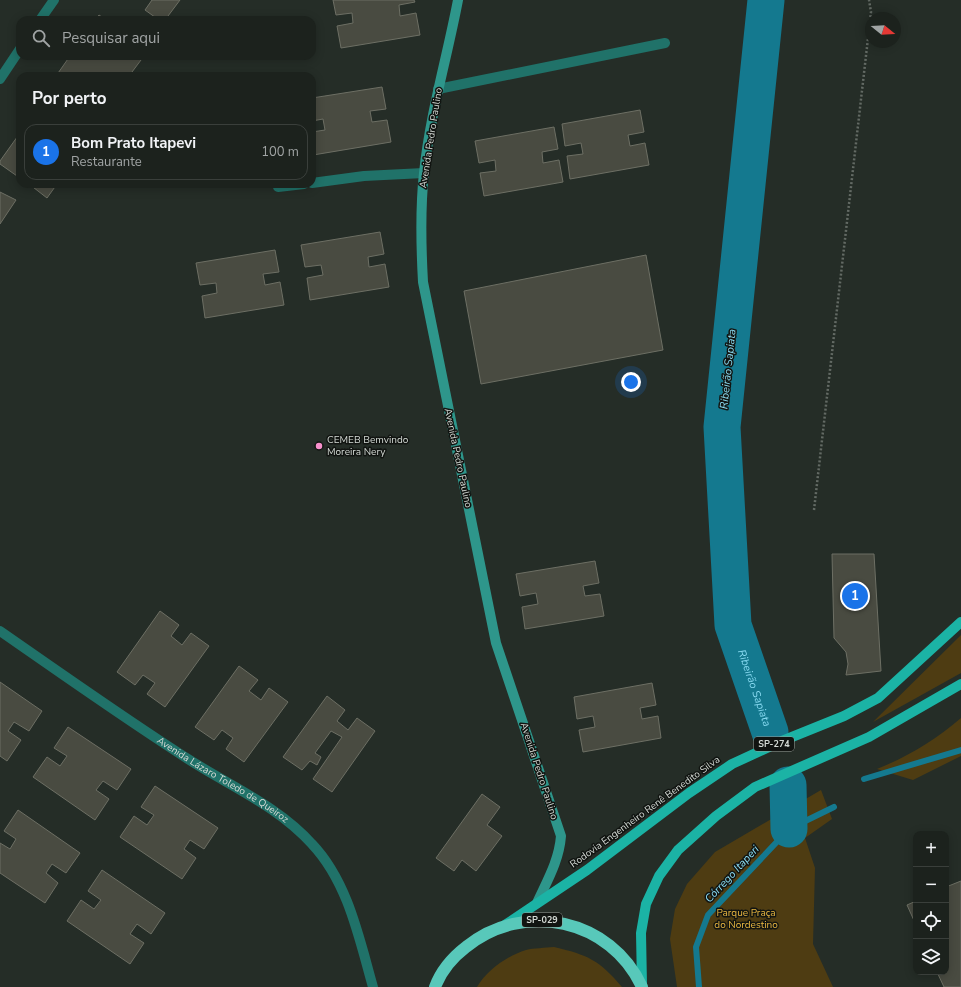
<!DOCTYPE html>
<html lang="pt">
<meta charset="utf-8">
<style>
body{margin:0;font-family:"Nunito Sans",sans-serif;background:#252a26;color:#f1f3f6}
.controls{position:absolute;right:12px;bottom:12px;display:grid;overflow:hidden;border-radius:8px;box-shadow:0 2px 10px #0003}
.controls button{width:36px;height:36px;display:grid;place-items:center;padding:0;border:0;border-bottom:1px solid #3a3f3b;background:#1c221d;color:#f1f3f6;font:20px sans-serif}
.compass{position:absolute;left:865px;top:12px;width:36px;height:36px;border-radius:50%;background:#1c221d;box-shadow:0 2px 10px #0003;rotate:108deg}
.you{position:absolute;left:631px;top:382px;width:14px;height:14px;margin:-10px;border:3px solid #fff;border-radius:50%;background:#1a73e8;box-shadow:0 0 0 6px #1a73e833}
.badge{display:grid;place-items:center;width:26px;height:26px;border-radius:50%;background:#1a73e8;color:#fff;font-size:13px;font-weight:700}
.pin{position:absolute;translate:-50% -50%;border:2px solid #fff;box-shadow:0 1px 4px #0006}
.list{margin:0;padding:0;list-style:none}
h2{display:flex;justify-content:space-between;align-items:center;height:52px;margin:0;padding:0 16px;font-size:17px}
h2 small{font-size:13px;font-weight:400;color:#a0a4a4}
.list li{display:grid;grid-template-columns:26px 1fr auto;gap:12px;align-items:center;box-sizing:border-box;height:56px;margin:0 8px 8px;padding:0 8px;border:1px solid #3a3f3b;border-radius:12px}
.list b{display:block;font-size:15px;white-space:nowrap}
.list p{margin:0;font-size:13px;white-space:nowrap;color:#a0a4a4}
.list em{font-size:13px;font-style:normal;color:#a0a4a4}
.icon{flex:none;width:22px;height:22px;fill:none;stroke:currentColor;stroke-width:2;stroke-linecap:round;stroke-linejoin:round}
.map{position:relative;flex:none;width:961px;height:987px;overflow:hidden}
.search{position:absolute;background:#1c221d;box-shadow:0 2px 10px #0003;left:16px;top:16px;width:300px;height:44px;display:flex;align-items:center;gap:10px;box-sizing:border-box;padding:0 14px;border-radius:12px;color:#a0a4a4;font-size:15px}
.panel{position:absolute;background:#1c221d;box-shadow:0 2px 10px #0003;left:16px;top:72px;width:300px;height:116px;border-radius:12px}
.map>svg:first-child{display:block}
.green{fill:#4e3c12}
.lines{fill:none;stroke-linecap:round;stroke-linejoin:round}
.stream{stroke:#14798f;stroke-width:6}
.river{stroke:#14798f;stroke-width:37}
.building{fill:#494b41;stroke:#6d6f64}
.path{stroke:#636a64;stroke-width:2.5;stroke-dasharray:2 2;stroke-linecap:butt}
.street{stroke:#207269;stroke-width:10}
.secondary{stroke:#2e968b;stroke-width:10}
.primary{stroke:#1bb3a5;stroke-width:10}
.highway{stroke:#58c8ba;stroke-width:12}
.poi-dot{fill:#f890cc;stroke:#111411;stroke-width:1.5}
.labels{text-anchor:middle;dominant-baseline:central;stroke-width:3;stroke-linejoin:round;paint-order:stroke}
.shield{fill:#111411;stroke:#9a9f9a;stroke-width:1}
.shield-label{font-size:9px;font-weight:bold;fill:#d4dad5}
.street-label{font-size:10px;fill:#d4dad5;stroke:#111411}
.poi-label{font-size:10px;fill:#d4dad5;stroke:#111411;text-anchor:start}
.park-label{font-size:10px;fill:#eab740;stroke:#111411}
.water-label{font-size:11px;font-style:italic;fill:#8bddf4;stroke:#111411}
</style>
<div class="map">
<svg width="961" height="987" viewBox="0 0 961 987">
<rect width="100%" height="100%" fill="#252d27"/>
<path class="green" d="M961,635V673L873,722Z
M961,718V756L913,780L877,769C909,756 934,741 961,718Z
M821,790L832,819L805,838L815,868L813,944L833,987H677L670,939L675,909L687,884L715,852Z
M554,947C588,955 599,960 622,987H477C487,970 507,956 526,950C534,948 545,948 554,947Z"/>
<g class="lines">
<path class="stream" d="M864,779L961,750
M699,987L696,947L708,915L789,829L834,807"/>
<g class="river">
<path id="s1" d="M766,0L722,427L733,625L770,732"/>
<path d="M788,785L789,829"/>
</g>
</g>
<path class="building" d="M152,0H180L165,20H159L145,10Z
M333,0H414L415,2L399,5L400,16L416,13L420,35L341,48L337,26L353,23L352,13L336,15Z
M99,15L106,20H95Z
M70,56H144L129,76H56Z
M382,87L386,109L370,111L372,122L387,120L391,142L313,155L312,132L325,130L323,119L312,121V98Z
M640,110L644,132L628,135L630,146L645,143L649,165L570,179L567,156L583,154L581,143L565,146L562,124Z
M554,127L558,149L542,152L543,163L559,160L563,182L484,196L480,173L496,171L495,160L479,163L475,141Z
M20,133V172L17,176L0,164V161Z
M29,184H57L47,198Z
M0,192L16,200L0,224Z
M380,232L384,254L368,257L369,267L385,264L389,287L310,300L307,278L323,275L321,265L305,267L301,245Z
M275,250L279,272L263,274L265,285L280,282L284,305L205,318L202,296L217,293L216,283L200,285L196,263Z
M646,255L663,350L481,384L464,291Z
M832,554H874L881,671L846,675L848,664L846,652L834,638Z
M595,561L599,583L583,586L585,596L600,594L604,616L525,629L522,607L538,604L536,593L520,596L516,574Z
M160,611L179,625L171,636L182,645L191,633L209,646L165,707L147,694L155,683L143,675L135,685L117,672Z
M239,666L258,680L249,691L261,700L269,688L288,702L244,762L226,749L233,738L222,730L214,740L195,727Z
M0,682L42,711L29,731L14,722L8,731L21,740L7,761L0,756Z
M652,683L656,705L640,708L642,719L658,716L661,738L583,752L579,730L595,727L593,716L577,719L574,697Z
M327,696L345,710L337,721L348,730L357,718L375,731L332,792L313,779L342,737L331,731L315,753L321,757L317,765L310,761L302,770L283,757Z
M68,727L131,769L117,790L103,781L96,790L109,799L95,820L33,777L47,757L60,766L67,756L54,748Z
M155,786L218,828L204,849L190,840L184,849L196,858L182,879L120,837L134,816L147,825L154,815L141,807Z
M482,794L500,807L487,825L502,836L476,871L462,860L454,871L436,858Z
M18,810L80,853L66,873L52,864L46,873L58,883L45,903L0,873V843L10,849L16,839L4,831Z
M102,870L165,913L151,934L137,924L130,934L144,943L130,964L67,921L81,900L94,909L101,900L88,891Z
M961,881V987H944L937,972H946V887Z
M916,901V925L907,905Z"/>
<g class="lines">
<path class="path" d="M814,510L871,12L869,0"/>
<g class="street">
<path d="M40,20L54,0"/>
<path d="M0,79L20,49"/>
<path d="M438,89L665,43"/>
<path d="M312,183L364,176L424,173"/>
<path d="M278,184V187L304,184"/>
<path id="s2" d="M0,631C62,674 124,718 188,759C230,786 278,806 312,844C348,882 359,938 373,987"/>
</g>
<path class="secondary" d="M458,0C447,58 430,114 424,173C420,209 421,246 423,282L496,643L561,836C559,861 547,881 537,903"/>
<path class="primary" d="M505,925L587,870L689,793L732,764L782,741L844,716L878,698L961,622
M642,985L641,933L646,904L659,876L678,850L716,816L755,787L869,737L961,684"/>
<path class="highway" d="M435,987C441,971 453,957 466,947C524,900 611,919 642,987"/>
</g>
<circle class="poi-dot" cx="319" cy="446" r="4"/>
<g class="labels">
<g class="shield">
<rect x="754" y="737" width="40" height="14" rx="3"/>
<rect x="522" y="913" width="40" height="14" rx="3"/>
</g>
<g class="shield-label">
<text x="774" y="744">SP-274</text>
<text x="542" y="920">SP-029</text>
</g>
<g class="street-label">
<text transform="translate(431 138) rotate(-81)">Avenida Pedro Paulino</text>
<text transform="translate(458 458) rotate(78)">Avenida Pedro Paulino</text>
<text transform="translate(539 771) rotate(72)">Avenida Pedro Paulino</text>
<text stroke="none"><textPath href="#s2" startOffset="268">Avenida Lázaro Toledo de Queiroz</textPath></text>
<text transform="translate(645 812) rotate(-36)">Rodovia Engenheiro Renê Benedito Silva</text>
</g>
<g class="poi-label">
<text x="327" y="440">CEMEB Bemvindo<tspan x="327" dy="12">Moreira Nery</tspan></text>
</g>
<g class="park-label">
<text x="746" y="913">Parque Praça<tspan x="746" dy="12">do Nordestino</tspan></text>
</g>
<g class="water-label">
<text transform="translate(728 369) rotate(-84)">Ribeirão Sapiata</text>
<text stroke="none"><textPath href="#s1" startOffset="694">Ribeirão Sapiata</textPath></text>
<text transform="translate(732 874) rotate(-47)">Córrego Itaperi</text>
</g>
</g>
</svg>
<div class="controls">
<button>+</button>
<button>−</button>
<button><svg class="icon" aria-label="locate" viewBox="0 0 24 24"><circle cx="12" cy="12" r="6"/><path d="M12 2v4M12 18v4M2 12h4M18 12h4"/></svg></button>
<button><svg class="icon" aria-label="layers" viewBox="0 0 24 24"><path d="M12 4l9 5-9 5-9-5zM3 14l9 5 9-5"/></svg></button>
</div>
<svg class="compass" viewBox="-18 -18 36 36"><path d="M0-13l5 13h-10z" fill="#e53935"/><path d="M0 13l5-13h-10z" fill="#a0a4a4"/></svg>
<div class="you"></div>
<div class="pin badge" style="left:855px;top:596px">1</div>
<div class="search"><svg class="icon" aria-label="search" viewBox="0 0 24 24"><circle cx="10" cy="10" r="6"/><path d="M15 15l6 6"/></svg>Pesquisar aqui</div>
<section class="panel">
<h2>Por perto<small></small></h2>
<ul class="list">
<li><span class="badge">1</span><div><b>Bom Prato Itapevi</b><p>Restaurante</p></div><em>100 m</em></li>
</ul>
</section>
</div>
